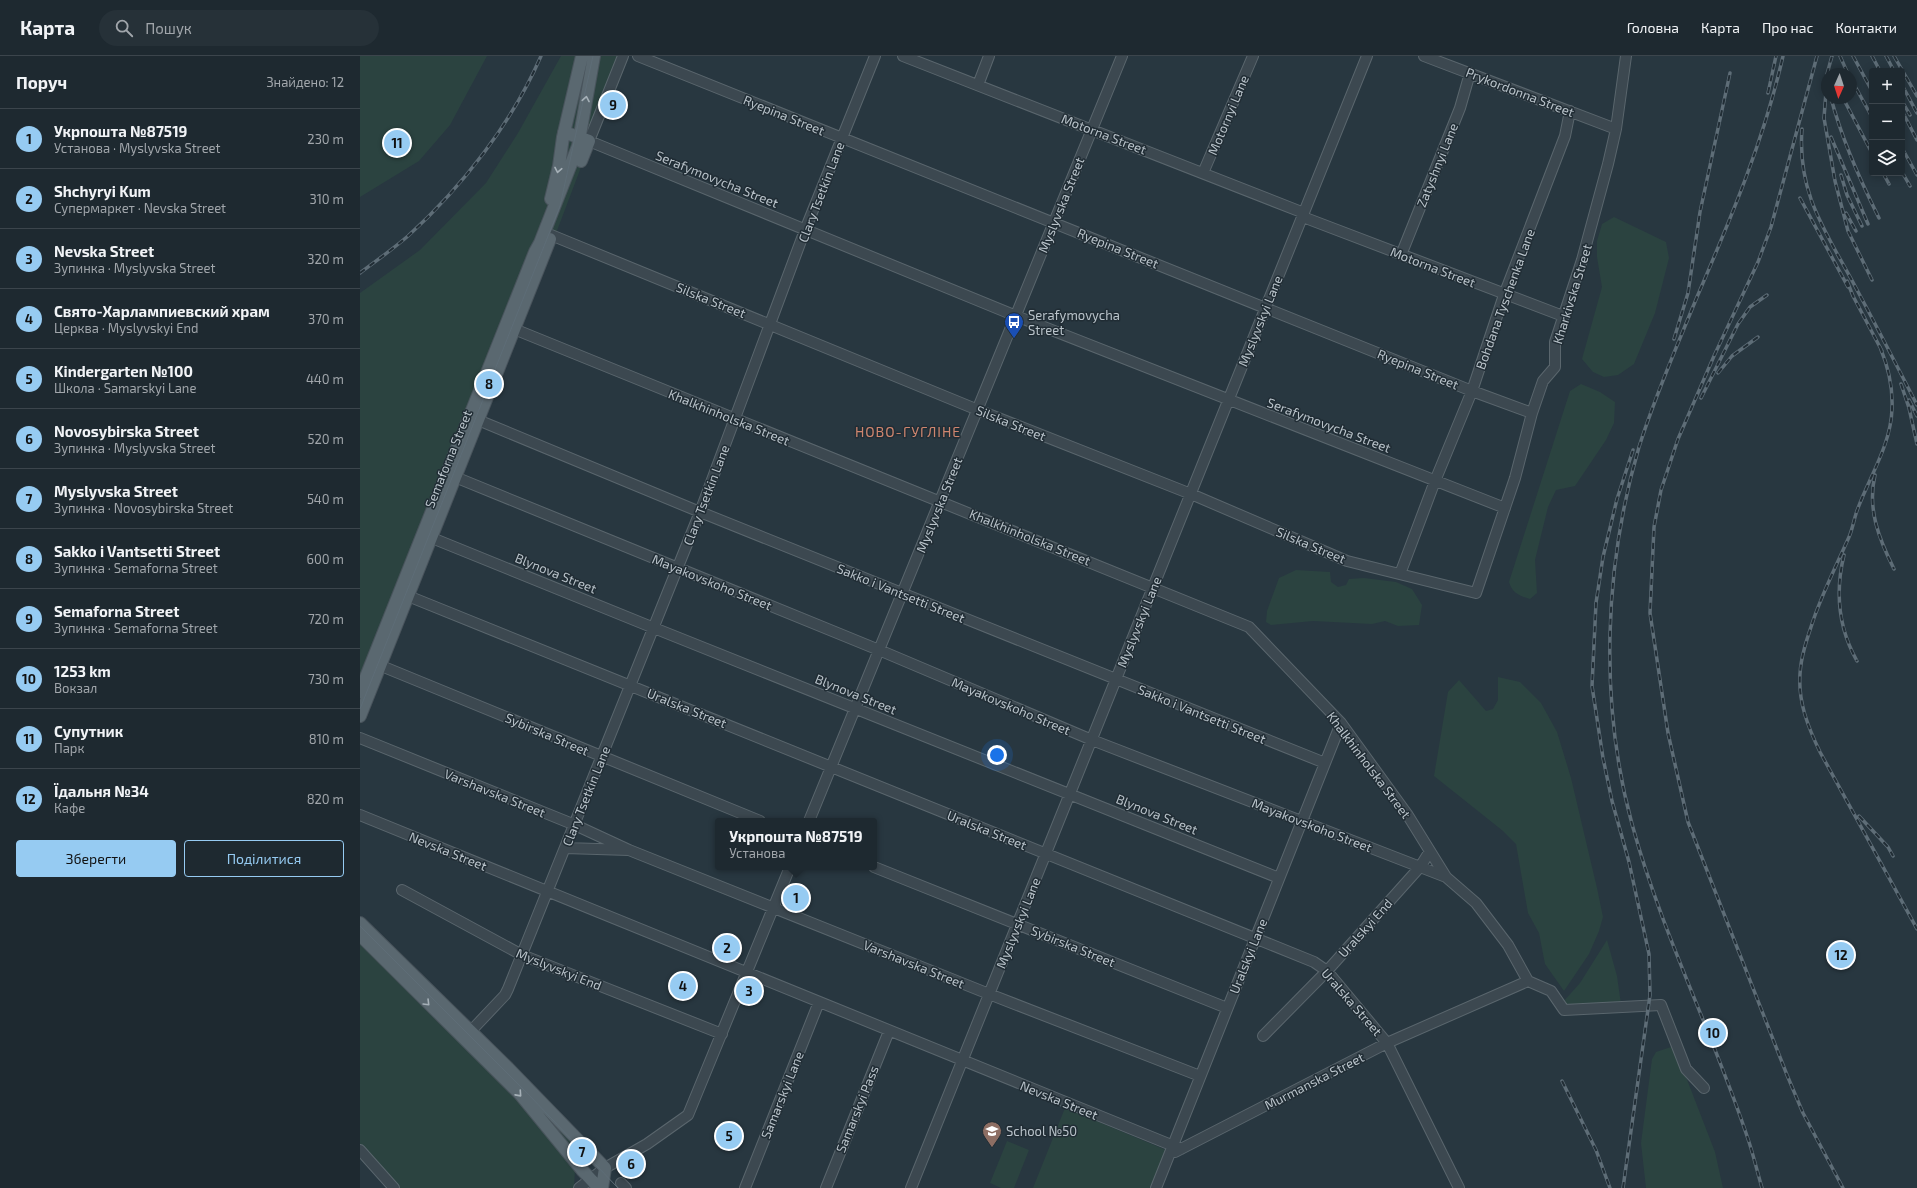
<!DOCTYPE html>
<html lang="uk">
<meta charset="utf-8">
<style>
body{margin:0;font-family:"Exo 2",sans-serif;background:#263138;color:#f1f3f6}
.controls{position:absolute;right:12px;top:12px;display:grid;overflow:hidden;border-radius:4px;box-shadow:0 2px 10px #0003}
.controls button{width:36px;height:36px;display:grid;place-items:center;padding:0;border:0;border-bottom:1px solid #3c454c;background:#1e2930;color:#f1f3f6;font:20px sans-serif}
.compass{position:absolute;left:1461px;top:12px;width:36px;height:36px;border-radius:50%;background:#1e2930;box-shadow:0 2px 10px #0003;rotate:183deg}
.you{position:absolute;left:637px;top:699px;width:14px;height:14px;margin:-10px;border:3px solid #fff;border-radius:50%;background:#1a73e8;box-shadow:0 0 0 6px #1a73e833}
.badge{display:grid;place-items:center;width:26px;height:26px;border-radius:50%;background:#96cbf2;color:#111;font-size:13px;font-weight:700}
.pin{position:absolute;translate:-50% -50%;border:2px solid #fff;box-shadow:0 1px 4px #0006}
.popup{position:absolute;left:355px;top:762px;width:162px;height:52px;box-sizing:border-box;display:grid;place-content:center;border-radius:4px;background:#1e2930;filter:drop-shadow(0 1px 3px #0005);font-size:13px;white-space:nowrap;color:#a1a6ab}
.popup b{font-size:15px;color:#f1f3f6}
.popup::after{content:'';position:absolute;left:50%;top:100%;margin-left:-8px;border:8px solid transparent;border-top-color:#1e2930}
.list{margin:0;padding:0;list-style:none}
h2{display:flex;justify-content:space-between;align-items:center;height:52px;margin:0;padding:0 16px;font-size:17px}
h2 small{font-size:13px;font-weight:400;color:#a1a6ab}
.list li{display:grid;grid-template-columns:26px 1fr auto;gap:12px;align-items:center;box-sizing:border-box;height:60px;padding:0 16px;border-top:1px solid #3c454c}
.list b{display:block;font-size:15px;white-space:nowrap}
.list p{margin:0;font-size:13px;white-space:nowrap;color:#a1a6ab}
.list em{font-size:13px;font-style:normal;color:#a1a6ab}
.actions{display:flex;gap:8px;padding:12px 16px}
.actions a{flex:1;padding:9px 0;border:1px solid #96cbf2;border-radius:4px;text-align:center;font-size:14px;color:#96cbf2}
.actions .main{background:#96cbf2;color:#111}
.icon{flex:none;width:22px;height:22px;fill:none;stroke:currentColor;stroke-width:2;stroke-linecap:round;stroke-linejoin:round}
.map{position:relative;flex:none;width:1557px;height:1132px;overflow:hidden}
header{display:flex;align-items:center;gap:24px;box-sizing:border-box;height:56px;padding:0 20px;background:#1e2930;border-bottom:1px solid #3c454c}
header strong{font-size:19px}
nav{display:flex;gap:22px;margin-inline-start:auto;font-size:14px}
.search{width:280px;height:36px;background:#263138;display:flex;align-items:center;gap:10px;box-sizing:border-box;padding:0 14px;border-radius:22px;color:#a1a6ab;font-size:15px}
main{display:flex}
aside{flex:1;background:#1e2930}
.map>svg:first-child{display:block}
.green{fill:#2b4340}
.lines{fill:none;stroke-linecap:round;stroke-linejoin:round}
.minor-casing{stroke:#5a666d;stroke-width:12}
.major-casing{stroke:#49545c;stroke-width:14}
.minor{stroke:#3c4850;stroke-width:10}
.major{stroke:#5a6870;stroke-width:12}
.tram{stroke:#5e6d77;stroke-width:1}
.rail-casing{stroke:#5e6d77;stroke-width:3.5}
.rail{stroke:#212d35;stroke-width:2;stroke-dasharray:6;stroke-linecap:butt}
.oneway{stroke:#a6b1b8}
.labels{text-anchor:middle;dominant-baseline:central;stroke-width:3;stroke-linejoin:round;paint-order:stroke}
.street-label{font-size:13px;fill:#b9c3ca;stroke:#212d35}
.poi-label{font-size:13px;fill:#b9c3ca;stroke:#212d35;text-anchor:start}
.neighbourhood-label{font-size:14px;letter-spacing:1px;fill:#cf866f;stroke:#212d35}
</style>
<header>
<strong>Карта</strong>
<div class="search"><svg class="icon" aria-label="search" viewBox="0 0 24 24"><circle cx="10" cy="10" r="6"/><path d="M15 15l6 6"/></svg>Пошук</div>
<nav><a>Головна</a><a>Карта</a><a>Про нас</a><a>Контакти</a></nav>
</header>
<main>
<aside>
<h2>Поруч<small>Знайдено: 12</small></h2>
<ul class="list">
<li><span class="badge">1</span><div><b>Укрпошта №87519</b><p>Установа · Myslyvska Street</p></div><em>230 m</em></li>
<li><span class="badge">2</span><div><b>Shchyryi Kum</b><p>Супермаркет · Nevska Street</p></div><em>310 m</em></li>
<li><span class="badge">3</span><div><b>Nevska Street</b><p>Зупинка · Myslyvska Street</p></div><em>320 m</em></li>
<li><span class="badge">4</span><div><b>Свято-Харлампиевский храм</b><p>Церква · Myslyvskyi End</p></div><em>370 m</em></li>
<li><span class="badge">5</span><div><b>Kindergarten №100</b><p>Школа · Samarskyi Lane</p></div><em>440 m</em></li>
<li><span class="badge">6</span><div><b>Novosybirska Street</b><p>Зупинка · Myslyvska Street</p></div><em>520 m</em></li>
<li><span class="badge">7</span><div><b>Myslyvska Street</b><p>Зупинка · Novosybirska Street</p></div><em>540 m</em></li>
<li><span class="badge">8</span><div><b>Sakko i Vantsetti Street</b><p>Зупинка · Semaforna Street</p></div><em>600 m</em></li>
<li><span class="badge">9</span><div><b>Semaforna Street</b><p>Зупинка · Semaforna Street</p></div><em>720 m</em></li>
<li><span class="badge">10</span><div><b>1253 km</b><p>Вокзал</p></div><em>730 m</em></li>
<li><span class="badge">11</span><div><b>Супутник</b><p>Парк</p></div><em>810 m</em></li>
<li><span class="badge">12</span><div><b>Їдальня №34</b><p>Кафе</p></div><em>820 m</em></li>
</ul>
<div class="actions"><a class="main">Зберегти</a><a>Поділитися</a></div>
</aside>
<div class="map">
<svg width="1557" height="1132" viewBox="0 0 1557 1132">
<rect width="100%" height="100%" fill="#283740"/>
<path class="green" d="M0,0H127L90,69L59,105L0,141Z
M201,0H263L195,180L0,668V237L60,194L126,127L158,77Z
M1254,161L1306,186L1309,202L1295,257L1274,308L1258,319L1244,321L1233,316L1222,303L1242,231L1237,201V185L1242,168Z
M1221,328L1240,336L1255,346L1254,367L1246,384L1215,430L1196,434L1188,451L1175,504L1177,537L1170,543C1160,540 1152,537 1149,526L1210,335Z
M936,514L970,516L971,526L978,531L986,529L989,523L1004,522L1036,526L1052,533L1062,549L1059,569L1038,570L1025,565L1012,568L953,565L911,569L906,566L907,555L919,522Z
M1138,621L1160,626L1181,647L1197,676L1211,722L1237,832L1243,861L1239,875L1229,898L1204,935L1185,908L1179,877L1168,857L1156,788L1143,775L1074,720L1088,636L1099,624L1126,655L1133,653L1138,644Z
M0,867L235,1098L215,1113L214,1132H34L0,1094Z
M1247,884L1257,920L1261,948L1208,950L1203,946L1220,927Z
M1314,990L1355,1096L1363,1132H1286L1281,1087L1292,1003L1296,996Z
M705,1052L806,1094L790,1132H673Z
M647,1085L669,1094L654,1132H641L630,1127Z"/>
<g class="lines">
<g class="minor-casing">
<path id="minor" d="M263,0L229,85L656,260L1145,452
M278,0L1112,335L1172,357
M543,0L944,157
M1064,0L1256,73
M618,29L629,0
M843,117L893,0
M943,161L1203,260
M191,179L618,354L831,438L987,505L1116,537L1155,422L1172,357L1183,325L1195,311V286L1222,204L1248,108L1256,73L1266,0
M1041,199L1100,52L1110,17
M154,273L889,571L981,667L1047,758L1086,821
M118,364L340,456L965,707
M95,421L519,594L732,684L1086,821L1116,847L1148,889L1168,925
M72,482L294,572L919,822
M1040,518L1075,425L1112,335L1144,239L1205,80L1210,55
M48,540L954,906L967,915L1027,987L1099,1132
M19,609L400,765
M0,682L215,769L269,794L205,792
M0,759L821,1093
M449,765L762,0
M269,794L629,938L840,1020
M514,811L867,952
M42,834L162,899L362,978
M1168,925L1191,935L1204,954L1301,949L1326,1013L1344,1032
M110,976L145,939L148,933L340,456L445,174L515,0
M903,980L967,915L1060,811L1070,795
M0,1094L34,1132
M815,1096L1027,987L1168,925
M261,1127L266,1132
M219,1132L245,1112L287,1088L328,1059L430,811
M385,1132L459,946
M466,1132L529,975
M551,1132L1007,0
M796,1132L981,667"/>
</g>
<g class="major-casing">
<path id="major" d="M204,76L229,85L221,105
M191,143L199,110L203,81L222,0
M0,636L175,196L180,187L218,90L234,0
M0,660L190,183
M0,867L148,1012L245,1112L242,1132
M0,879L160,1038L223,1115L239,1132"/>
</g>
<use href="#minor" class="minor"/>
<use href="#major" class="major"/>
<path class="tram" d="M0,653L200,150L233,0
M0,870L169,1039L258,1132"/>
<g class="rail-casing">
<path id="rail" d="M1457,0L1411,171L1398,206L1354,300L1318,383L1301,434L1294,471L1290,557L1308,677L1328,766L1427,1019L1443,1057L1483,1132
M1480,0L1488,18
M1493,0L1512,35
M1512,0L1520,15
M1526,0L1534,15
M1534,0L1557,40
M1467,18L1472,0
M1467,22L1464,62L1475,125L1488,175L1512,224
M1491,23L1512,61
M1542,29L1557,57
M1408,37L1416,0
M1471,42C1482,84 1500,124 1519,162
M1483,42L1512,97
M1542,45L1550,59
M1542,55L1557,84
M1442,73C1437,139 1467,177 1496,232C1517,271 1537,310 1557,349
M1471,81L1508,168
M1542,92L1557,119
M1542,116L1550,130
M1523,117L1529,128
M1481,119L1487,139L1502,170
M1440,142L1488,231
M1486,157L1496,175
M0,217C16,205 33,193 48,180C102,131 152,67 181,0
M1487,225L1493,240L1522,295
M1314,283L1328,237L1340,156L1370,17
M1520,291C1528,310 1533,331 1532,353C1531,388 1510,420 1498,452C1494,462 1493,472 1489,481C1477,508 1464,534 1454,562C1448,580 1441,599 1440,618C1438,646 1448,671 1460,696L1557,873
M1358,317L1372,300L1398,281
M1541,328L1549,352L1557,388
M1341,342L1378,268L1390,251L1407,239
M1549,344L1557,360
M1515,419C1507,453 1519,483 1534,513
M1484,499C1475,536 1479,573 1497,605
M1499,760L1528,791L1533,800
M1202,1025L1236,1094L1250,1132
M1263,1132L1290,939L1289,898L1269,806L1252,745L1243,702L1232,630L1236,547L1243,501L1257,443L1273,394
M1402,1132C1397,1115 1393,1097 1387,1080C1352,975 1301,875 1272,768C1239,647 1244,510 1279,391C1295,340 1317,290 1337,241C1371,162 1404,84 1423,0"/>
</g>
<use href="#rail" class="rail"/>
</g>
<defs><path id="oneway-chevron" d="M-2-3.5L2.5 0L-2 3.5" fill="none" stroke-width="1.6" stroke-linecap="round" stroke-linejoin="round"/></defs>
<g class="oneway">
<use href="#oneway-chevron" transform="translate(226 43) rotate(-80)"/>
<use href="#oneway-chevron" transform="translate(198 114) rotate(101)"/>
<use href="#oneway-chevron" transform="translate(67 947) rotate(45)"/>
<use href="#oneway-chevron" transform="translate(159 1038) rotate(48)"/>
</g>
<defs>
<g id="bus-pin" transform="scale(1)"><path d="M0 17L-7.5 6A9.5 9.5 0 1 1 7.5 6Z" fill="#1a4fb4" stroke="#212d35"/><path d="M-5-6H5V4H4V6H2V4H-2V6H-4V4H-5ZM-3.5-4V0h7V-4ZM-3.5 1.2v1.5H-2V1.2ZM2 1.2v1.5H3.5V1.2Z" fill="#fff"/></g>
<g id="school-pin" transform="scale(1)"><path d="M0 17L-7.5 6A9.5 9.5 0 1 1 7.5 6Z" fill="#8d6e63" stroke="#212d35"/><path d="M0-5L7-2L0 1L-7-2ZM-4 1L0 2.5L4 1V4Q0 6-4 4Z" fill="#fff"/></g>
</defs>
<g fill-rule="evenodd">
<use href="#bus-pin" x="654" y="266"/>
<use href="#school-pin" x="632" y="1075"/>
</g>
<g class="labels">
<g class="street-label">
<text transform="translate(1160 36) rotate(21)">Prykordonna Street</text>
<text transform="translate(424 59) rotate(22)">Ryepina Street</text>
<text transform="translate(868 59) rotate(-67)">Motornyi Lane</text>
<text transform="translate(744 78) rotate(21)">Motorna Street</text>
<text transform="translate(1077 109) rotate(-68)">Zatyshnyi Lane</text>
<text transform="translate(357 123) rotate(22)">Serafymovycha Street</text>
<text transform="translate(461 136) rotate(-69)">Clary Tsetkin Lane</text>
<text transform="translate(701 149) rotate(-68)">Myslyvska Street</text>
<text transform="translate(758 192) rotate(22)">Ryepina Street</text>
<text transform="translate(1073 211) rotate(21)">Motorna Street</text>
<text transform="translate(1212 238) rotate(-73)">Kharkivska Street</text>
<text transform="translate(1145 243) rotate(-70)">Bohdana Tyschenka Lane</text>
<text transform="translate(351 244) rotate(22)">Silska Street</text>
<text transform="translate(900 265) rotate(-68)">Myslyvskyi Lane</text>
<text transform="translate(1058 313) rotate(22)">Ryepina Street</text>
<text transform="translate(369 361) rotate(22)">Khalkhinholska Street</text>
<text transform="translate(651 367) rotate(22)">Silska Street</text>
<text transform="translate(969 369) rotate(21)">Serafymovycha Street</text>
<text transform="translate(88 403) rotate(-68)">Semaforna Street</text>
<text transform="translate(346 439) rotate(-69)">Clary Tsetkin Lane</text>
<text transform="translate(579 449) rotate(-68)">Myslyvska Street</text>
<text transform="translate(670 481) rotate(22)">Khalkhinholska Street</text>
<text transform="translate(951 489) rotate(23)">Silska Street</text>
<text transform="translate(196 517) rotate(22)">Blynova Street</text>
<text transform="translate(352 526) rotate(22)">Mayakovskoho Street</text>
<text transform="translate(541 537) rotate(22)">Sakko i Vantsetti Street</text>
<text transform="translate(779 566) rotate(-68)">Myslyvskyi Lane</text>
<text transform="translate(496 638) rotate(22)">Blynova Street</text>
<text transform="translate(651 650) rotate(23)">Mayakovskoho Street</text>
<text transform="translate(327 652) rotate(22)">Uralska Street</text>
<text transform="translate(842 658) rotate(22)">Sakko i Vantsetti Street</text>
<text transform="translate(187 678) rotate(23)">Sybirska Street</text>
<text transform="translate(1009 709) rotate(53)">Khalkhinholska Street</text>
<text transform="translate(135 737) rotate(22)">Varshavska Street</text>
<text transform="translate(226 740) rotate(-68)">Clary Tsetkin Lane</text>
<text transform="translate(797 758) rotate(22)">Blynova Street</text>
<text transform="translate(952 769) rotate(21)">Mayakovskoho Street</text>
<text transform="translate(627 774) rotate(22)">Uralska Street</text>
<text transform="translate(88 795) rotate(22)">Nevska Street</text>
<text transform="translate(658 867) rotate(-68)">Myslyvskyi Lane</text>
<text transform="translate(1005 872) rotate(-48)">Uralskyi End</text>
<text transform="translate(713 890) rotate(22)">Sybirska Street</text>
<text transform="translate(888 900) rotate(-68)">Uralskyi Lane</text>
<text transform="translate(554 908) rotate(22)">Varshavska Street</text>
<text transform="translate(199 913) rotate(22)">Myslyvskyi End</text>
<text transform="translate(992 946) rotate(49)">Uralska Street</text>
<text transform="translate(954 1025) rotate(-27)">Murmanska Street</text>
<text transform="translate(422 1039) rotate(-68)">Samarskyi Lane</text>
<text transform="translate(699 1044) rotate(22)">Nevska Street</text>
<text transform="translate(497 1053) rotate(-68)">Samarskyi Pass</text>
</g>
<g class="poi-label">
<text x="668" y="259">Serafymovycha<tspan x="668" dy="15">Street</tspan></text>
<text x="646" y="1075">School №50</text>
</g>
<g class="neighbourhood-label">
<text x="548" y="375">НОВО-ГУГЛІНЕ</text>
</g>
</g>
</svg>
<div class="controls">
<button>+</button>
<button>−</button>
<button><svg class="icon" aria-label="layers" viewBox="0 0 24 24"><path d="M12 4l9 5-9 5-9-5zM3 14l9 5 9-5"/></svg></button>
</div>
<svg class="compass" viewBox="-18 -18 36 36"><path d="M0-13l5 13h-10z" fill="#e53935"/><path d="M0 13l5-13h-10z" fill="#a1a6ab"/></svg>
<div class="you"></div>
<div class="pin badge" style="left:436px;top:842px">1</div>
<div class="popup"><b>Укрпошта №87519</b>Установа</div>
<div class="pin badge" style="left:367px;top:892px">2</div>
<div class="pin badge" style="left:389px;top:935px">3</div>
<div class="pin badge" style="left:323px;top:930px">4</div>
<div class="pin badge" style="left:369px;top:1080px">5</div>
<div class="pin badge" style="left:271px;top:1108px">6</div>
<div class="pin badge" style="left:222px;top:1096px">7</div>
<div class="pin badge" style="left:129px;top:328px">8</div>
<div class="pin badge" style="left:253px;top:49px">9</div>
<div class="pin badge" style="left:1353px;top:977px">10</div>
<div class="pin badge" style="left:37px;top:87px">11</div>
<div class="pin badge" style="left:1481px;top:899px">12</div>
</div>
</main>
